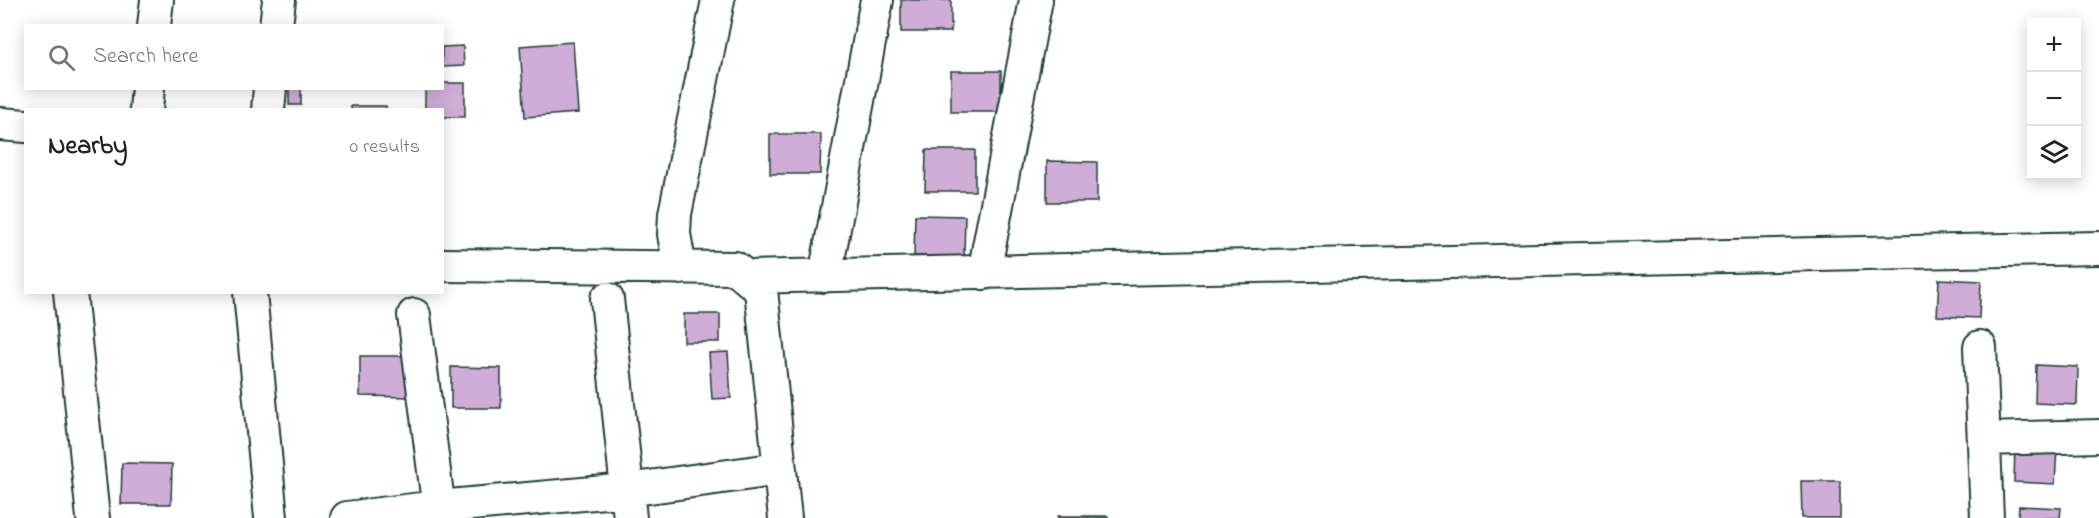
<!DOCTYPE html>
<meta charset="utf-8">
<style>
body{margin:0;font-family:"Indie Flower",sans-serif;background:#f6f6f6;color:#222}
.controls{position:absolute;right:18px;top:18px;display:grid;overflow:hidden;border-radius:0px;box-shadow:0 3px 15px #0003}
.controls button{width:54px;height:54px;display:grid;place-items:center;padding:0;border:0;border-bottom:2px solid #e0e0e0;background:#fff;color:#222;font:30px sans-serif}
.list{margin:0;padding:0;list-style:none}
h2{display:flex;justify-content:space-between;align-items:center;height:78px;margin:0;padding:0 24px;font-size:26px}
h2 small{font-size:20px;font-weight:400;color:#767676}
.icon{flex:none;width:33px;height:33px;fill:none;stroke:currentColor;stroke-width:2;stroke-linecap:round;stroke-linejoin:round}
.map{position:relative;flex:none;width:2099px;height:518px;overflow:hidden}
.search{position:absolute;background:#fff;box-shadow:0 3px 15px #0003;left:24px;top:24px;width:420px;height:66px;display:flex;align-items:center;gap:15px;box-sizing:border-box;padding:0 21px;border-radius:0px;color:#767676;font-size:22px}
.panel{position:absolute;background:#fff;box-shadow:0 3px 15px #0003;left:24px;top:108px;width:420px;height:186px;border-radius:0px}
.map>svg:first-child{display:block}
.building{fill:#cfadd7;stroke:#1f3d34;stroke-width:1.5}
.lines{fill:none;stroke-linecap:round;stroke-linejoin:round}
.minor-casing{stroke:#1f3d34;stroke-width:36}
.minor{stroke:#fff;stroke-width:32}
</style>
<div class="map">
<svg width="2099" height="518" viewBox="0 0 2099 518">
<rect width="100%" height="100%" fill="#fff"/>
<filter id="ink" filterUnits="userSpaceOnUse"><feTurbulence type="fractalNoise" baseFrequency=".0167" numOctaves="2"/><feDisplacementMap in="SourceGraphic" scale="12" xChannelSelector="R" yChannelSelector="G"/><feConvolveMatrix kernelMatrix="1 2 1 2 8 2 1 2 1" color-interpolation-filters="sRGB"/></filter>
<g filter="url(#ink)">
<path class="building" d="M901,0H951V32H901Z
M573,42L578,113L525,117L520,46Z
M463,46L464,66L442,67V47Z
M951,71H1001V112H951Z
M442,83H465V117H442V110H425V88H442Z
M289,88H301V105H289Z
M351,106H386V110H351Z
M770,134H821L820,174H770Z
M926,150H975V191H925Z
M1047,161L1097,162V202H1047Z
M915,215L965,216L964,256H914Z
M1939,279L1981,281L1979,318L1937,316Z
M684,314H720V342H684Z
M728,352L731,398L712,399L709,353Z
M360,356H410L409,397L360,396Z
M2036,365L2078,367L2077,405L2035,403Z
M451,367L501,368V408H451Z
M2015,445L2057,447L2055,484L2014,482Z
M122,463L172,464L171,504H121Z
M1801,481H1840V518H1802Z
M2019,506L2061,508L2060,518H2018Z
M1058,516H1108V518H1058Z"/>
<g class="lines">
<g class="minor-casing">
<path id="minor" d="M154,26L157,0
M276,26L279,0
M146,110L148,88
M268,110L270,88
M0,124L26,126
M442,265L735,268L761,290L785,518
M680,268L674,234L675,214L718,0
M984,273L1036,0
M825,276L877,0
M746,277L2099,248
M70,292L93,518
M250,292L271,518
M607,299L630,518
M414,315L440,518
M1980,347L1987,518
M1984,439L2099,436
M347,518L438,507L627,490L780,469"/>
</g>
<use href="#minor" class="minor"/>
</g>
</g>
</svg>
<div class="controls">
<button>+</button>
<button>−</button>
<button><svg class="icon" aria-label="layers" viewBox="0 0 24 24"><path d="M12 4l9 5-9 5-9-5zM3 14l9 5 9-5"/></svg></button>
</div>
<div class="search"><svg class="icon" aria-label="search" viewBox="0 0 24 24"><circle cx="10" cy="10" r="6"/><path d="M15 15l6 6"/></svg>Search here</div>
<section class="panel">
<h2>Nearby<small>0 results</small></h2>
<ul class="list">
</ul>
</section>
</div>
